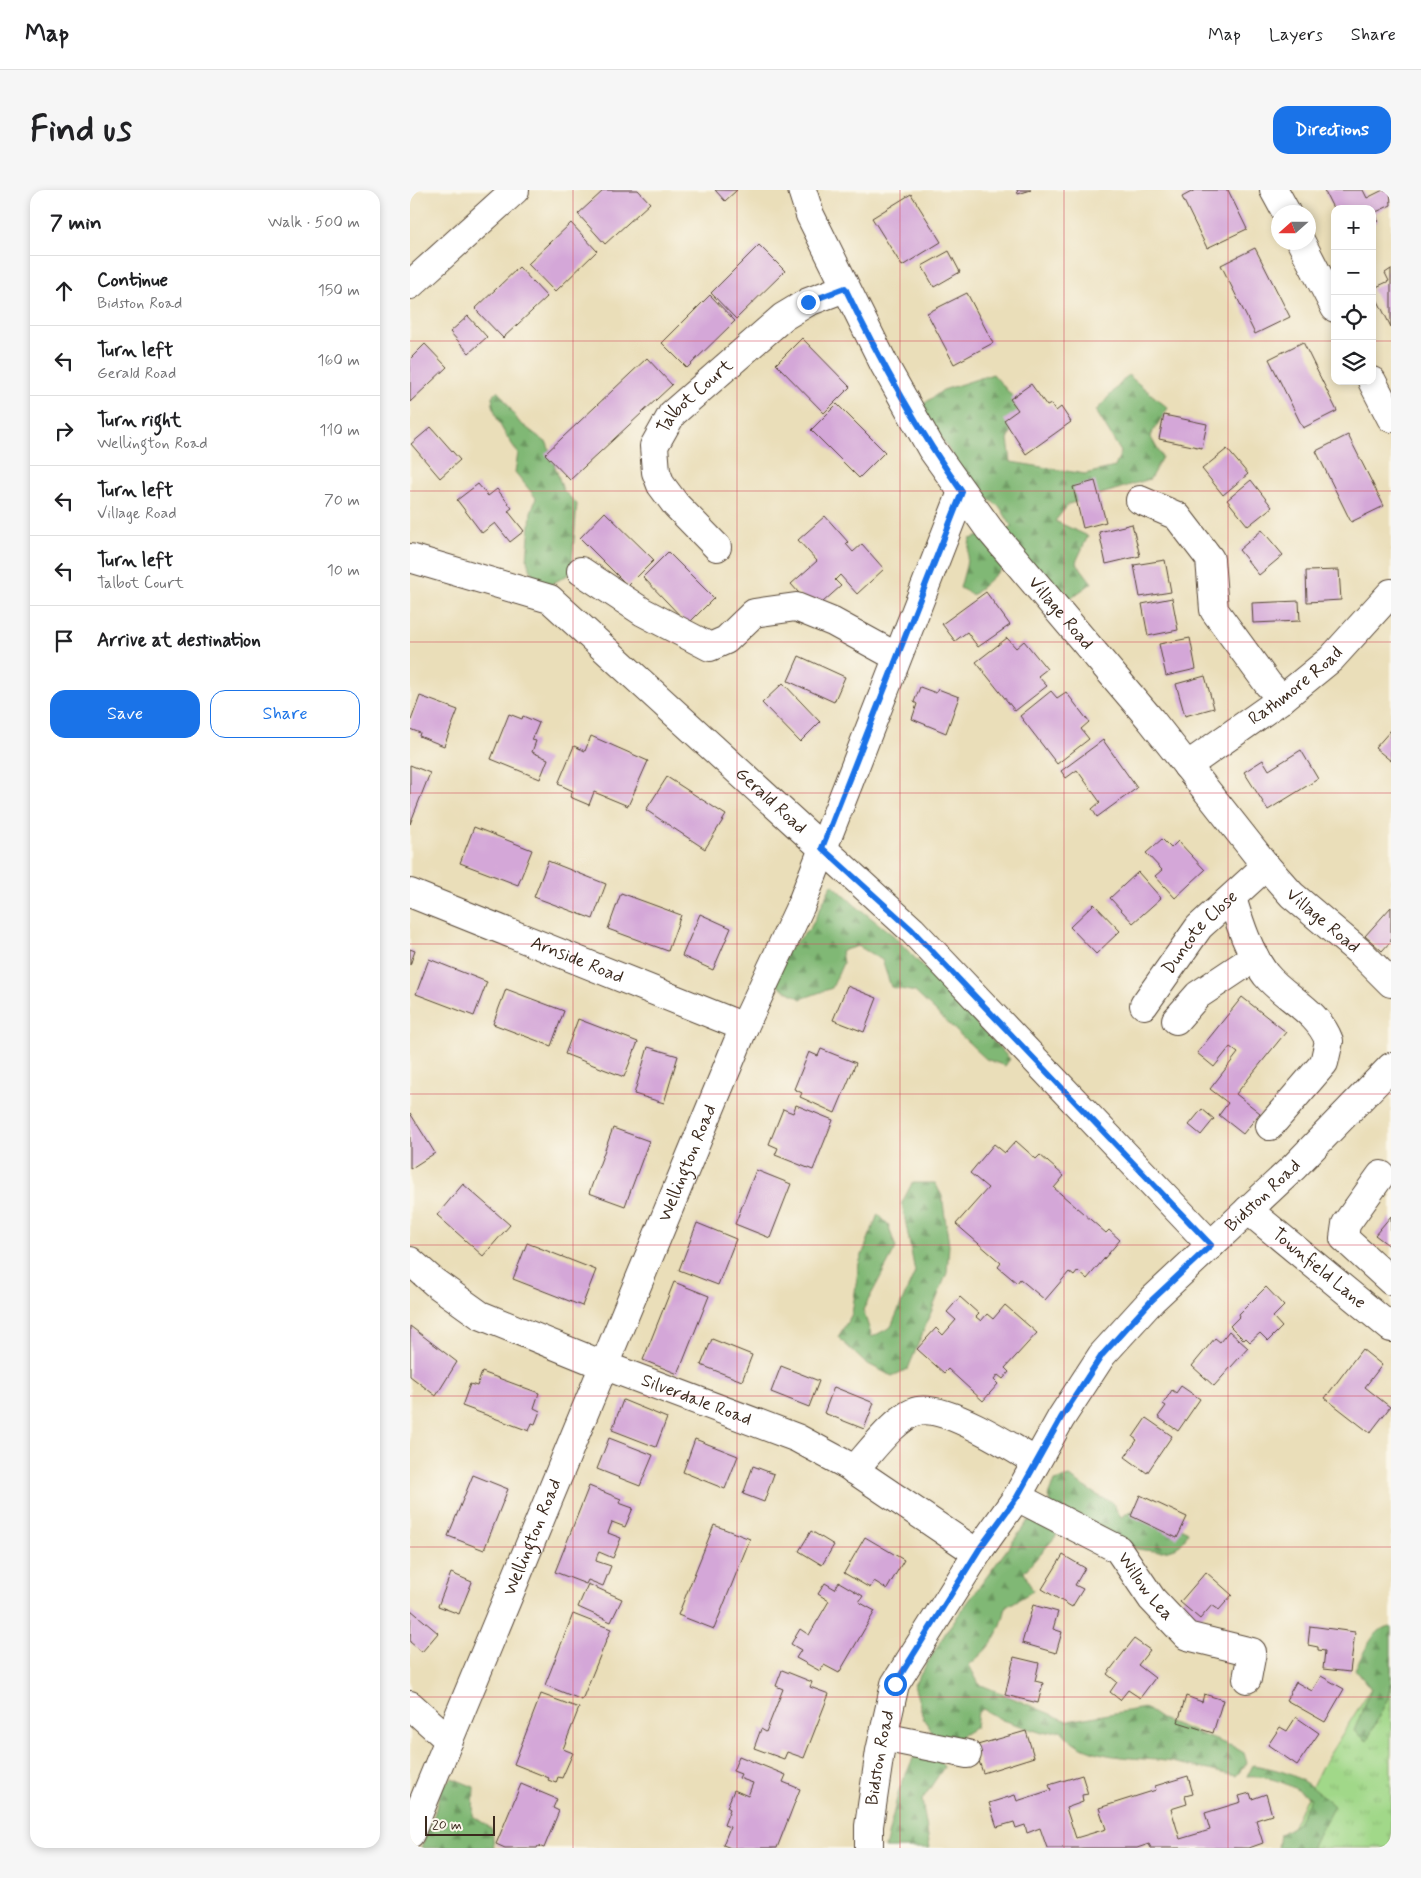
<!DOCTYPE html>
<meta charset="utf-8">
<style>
body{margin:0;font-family:Mynerve,sans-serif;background:#f6f6f6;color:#202124}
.controls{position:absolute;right:15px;top:15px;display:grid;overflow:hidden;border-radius:10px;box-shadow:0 2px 8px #0003}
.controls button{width:45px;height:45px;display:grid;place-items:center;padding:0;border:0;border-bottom:1px solid #e0e0e0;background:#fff;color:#202124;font:25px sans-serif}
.compass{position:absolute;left:861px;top:15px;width:45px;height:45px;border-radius:50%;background:#fff;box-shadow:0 2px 8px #0003;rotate:249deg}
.scale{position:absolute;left:15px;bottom:12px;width:70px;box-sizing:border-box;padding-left:5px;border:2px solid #3b2a1e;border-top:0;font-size:14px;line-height:18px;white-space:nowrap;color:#3b2a1e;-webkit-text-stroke:4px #fbf7ec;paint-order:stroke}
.stop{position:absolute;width:15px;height:15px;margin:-11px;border:4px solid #1a73e8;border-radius:50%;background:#fff}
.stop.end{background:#1a73e8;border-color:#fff;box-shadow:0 1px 5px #0008}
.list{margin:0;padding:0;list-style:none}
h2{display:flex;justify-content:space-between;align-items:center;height:65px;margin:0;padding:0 20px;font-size:21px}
h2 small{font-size:16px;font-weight:400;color:#757577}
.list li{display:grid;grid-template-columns:32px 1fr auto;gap:15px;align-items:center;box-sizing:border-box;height:70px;padding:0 20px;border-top:1px solid #e0e0e0}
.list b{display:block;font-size:19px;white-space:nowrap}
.list p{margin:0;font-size:16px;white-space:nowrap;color:#757577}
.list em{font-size:16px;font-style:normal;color:#757577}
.actions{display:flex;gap:10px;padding:15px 20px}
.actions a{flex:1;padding:11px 0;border:1px solid #1a73e8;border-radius:15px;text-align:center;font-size:18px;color:#1a73e8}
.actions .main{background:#1a73e8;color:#fff}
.icon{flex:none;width:28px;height:28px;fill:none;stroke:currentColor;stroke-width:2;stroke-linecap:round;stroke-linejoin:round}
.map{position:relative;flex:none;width:981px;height:1658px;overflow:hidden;border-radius:15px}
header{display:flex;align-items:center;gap:30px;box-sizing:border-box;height:70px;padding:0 25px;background:#fff;border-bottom:1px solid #e0e0e0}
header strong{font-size:24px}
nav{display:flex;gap:28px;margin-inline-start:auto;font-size:18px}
.intro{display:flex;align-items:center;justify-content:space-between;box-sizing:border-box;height:120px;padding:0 30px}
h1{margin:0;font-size:35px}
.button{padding:12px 22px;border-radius:15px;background:#1a73e8;color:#fff;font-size:18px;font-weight:700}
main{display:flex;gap:30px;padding:0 30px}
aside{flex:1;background:#fff;border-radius:15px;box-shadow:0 2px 8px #0003}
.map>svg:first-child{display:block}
.grass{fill:url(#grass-tufts);stroke:#6e8154}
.forest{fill:url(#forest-firs);stroke:#5e714a}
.building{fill:#d4a7d8}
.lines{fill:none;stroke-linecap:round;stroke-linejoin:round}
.minor-casing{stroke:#554535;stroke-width:30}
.major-casing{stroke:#554535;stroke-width:30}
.minor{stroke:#fff;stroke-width:28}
.major{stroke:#fff;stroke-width:28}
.route{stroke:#1a73e8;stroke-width:6}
.grid{fill:none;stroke:#d1495b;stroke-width:1;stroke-opacity:0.55}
.labels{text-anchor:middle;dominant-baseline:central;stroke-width:4.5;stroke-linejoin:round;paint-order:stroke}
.street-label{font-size:18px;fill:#3b2a1e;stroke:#fbf7ec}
</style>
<header>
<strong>Map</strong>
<nav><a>Map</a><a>Layers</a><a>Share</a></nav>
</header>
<div class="intro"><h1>Find us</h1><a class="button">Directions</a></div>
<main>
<aside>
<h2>7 min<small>Walk · 500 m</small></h2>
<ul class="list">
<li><svg class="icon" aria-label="ahead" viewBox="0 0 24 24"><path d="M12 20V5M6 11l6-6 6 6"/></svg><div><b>Continue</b><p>Bidston Road</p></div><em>150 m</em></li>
<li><svg class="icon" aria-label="left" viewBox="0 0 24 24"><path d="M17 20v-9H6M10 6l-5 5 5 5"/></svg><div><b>Turn left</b><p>Gerald Road</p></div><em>160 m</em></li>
<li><svg class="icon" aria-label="right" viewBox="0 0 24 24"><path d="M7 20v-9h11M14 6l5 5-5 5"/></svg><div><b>Turn right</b><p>Wellington Road</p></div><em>110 m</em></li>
<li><svg class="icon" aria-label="left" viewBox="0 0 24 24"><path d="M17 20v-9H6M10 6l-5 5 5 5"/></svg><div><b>Turn left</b><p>Village Road</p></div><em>70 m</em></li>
<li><svg class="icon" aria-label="left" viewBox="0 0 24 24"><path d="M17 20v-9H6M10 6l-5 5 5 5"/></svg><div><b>Turn left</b><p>Talbot Court</p></div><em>10 m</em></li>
<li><svg class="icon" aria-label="arrive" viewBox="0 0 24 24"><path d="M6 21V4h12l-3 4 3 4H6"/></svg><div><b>Arrive at destination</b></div></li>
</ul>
<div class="actions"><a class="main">Save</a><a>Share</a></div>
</aside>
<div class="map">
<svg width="981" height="1658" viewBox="0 0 981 1658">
<defs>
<pattern id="grass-tufts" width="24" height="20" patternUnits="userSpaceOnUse" patternTransform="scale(1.25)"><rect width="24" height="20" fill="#a1d889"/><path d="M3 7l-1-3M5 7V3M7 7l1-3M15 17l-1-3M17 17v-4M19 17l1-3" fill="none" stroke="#8cba76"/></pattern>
<pattern id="forest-firs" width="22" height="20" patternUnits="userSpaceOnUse" patternTransform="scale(1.25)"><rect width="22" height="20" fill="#80b875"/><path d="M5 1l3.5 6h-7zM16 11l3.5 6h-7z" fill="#6a965f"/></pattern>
</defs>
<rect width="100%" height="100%" fill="#fbf7ec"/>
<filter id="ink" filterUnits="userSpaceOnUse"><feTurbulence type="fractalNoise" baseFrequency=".02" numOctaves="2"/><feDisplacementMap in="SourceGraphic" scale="10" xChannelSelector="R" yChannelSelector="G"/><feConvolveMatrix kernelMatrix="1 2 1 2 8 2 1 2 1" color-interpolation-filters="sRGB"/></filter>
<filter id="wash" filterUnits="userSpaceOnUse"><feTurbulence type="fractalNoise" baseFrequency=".0096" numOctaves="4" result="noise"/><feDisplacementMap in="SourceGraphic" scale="20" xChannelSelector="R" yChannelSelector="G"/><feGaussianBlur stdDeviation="1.12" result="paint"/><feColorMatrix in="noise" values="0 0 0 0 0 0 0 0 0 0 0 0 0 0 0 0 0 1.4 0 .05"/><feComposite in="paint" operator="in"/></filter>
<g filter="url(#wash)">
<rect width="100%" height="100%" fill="#eadeb9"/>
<path class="grass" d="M981,1466V1658H872L911,1578Z"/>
<path class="forest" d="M583,184L609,214L610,226L598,249L601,272L675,284L705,277L711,262L686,221L718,185L758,218L740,246L752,267L740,289L659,314L645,331L678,346L666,372L682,393L655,412L598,373L563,405L550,398L556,376L560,349L602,337L590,317L564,299L511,216L533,200Z
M88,200L109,232L137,253L153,300L167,314L161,383L140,395H126L117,370L121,322L126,308L105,282L108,263C95,244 83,228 82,206Z
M422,694L446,716L484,746L600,869L595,876L576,869L505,802L481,797L472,770L448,756L431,761L433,773L422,798L391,809L365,794L376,763L401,737Z
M502,993H525L532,1006L539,1055L537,1083L498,1179L482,1186L454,1172L428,1147L442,1124L449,1073L468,1024L478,1034L486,1058L453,1120L462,1147L481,1137L505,1082L492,1013Z
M659,1287C674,1295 684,1306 701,1311L711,1327L730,1316L778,1342C776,1346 773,1353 770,1355C747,1374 674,1343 649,1334L638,1306L644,1291Z
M618,1331H633L647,1345L614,1382L623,1401L596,1417C590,1445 581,1457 559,1475L569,1494L657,1531L735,1518L751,1529L824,1557L834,1563L837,1573L826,1586C805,1582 784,1576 762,1572C727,1566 674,1572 651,1540L632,1543L592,1530L573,1519L568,1522L566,1537L546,1549L527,1548L514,1530L504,1495L538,1439Z
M981,1436V1491L978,1508L957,1551L944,1541L961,1499L945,1479C953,1465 963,1437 981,1436Z
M505,1564L526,1565L534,1577L512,1610L520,1658H475L489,1600Z
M843,1575C884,1582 894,1589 924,1616L901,1658H868L870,1644L887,1634L901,1608C880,1595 862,1585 837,1587Z
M42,1588L64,1597L63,1626L82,1639L84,1658H11L24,1625L32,1597Z"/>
<g id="blocks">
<path class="building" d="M194,0H228L240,13L195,54L168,24Z
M305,0H327L315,11Z
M607,0H621L608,4Z
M785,0H818L837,39L797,58L772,7Z
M914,0H953L957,8L973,0H980L981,15L964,23L968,31L962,34V19H925V22Z
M501,4L531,52L492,76L462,28Z
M161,33L187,61L145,102L118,74Z
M349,55L375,81L326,129L301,103Z
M845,58L880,127L845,144L811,75Z
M539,61L550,82L524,97L512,76Z
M109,77L137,107L93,148L65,119Z
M981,79V137L962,99L979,91L975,83Z
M557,103L583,153L544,174L517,123Z
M300,105L325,131L277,178L252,153Z
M58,126L77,147L59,163L40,142Z
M392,148L440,197L414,223L366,174Z
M893,152L927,221L893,238L859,169Z
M15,154L37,177L0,212V169Z
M237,168L262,195L160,290L135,264Z
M621,194L637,216L641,214L646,221L651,217L661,232L616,264L594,230L608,220L600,209Z
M427,214L475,262L449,288L401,240Z
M754,225L797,234L792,258L749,249Z
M21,237L50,270L30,288L1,254Z
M938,245L974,316L941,332L906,261Z
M817,259L838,284L813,305L792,279Z
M841,290L862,317L838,336L817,310Z
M685,291L696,332L673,338L663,297Z
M68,294L78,306L87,299L102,318L98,321L114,341L100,352L85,333L72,343L47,310Z
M195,322L244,370L218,396L170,348Z
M415,326L438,352L436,354L443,362L452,354L474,379L447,404L430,385L425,390L431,396L404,420L381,394L407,371L388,350Z
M722,334L730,366L696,374L689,342Z
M852,340L873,365L849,385L829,360Z
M258,362L304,408L278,434L233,387Z
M755,370L761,402L730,407L724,375Z
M929,380L931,410L897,412L896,381Z
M576,402L600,435L568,457L557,442L545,451L532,434Z
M762,408L768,440L738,446L732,414Z
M889,411L890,431L843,433L842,413Z
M597,448L606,458L614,451L637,479L628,486L637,496L605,521L566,472Z
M780,448L786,479L756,486L749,454Z
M389,466L435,487L424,512L378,491Z
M795,486L804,518L775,526L766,494Z
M373,493L410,532L390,552L352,513Z
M510,497L526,503L528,499L549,507L536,543L502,529L507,514L504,512Z
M641,501L647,508L656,502L679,532L671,539L679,549L647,574L610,526Z
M10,506L48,520L34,556L9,546L10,543L0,539V533Z
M99,524L112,529L113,526L129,533L122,550L126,551L122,562L138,569L130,589L81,569Z
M981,540V571L965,558Z
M181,546L238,571L218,616L184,602L179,615L160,607L163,601L148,594L164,556L175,561Z
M693,550L727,598L687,627L682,619L690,612L667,580L656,588L651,581Z
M891,560L908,589L858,620L834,582L853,570L859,580Z
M0,575L20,583L0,634Z
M257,587L316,625L295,659L236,620Z
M64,637L122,660L108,695L50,673Z
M752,649L761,658L768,651L795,680L765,708L745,686L752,680L736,663Z
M138,671L196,694L183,729L124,707Z
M728,682L751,708L723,733L700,708Z
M211,703L271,725L258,761L198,739Z
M684,714L710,741L686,764L660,737Z
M981,717V751L972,761L955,746Z
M290,724L321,738L303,780L272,766Z
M0,759L5,761L0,775Z
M19,769L77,792L64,826L6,804Z
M437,796L467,808L454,842L423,830Z
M96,799L154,821L141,856L83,834Z
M832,807L876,842L826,904L850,923L833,944L809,925L818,913L800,899L828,863L820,857L804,877L787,863Z
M168,829L228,852L214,887L155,864Z
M238,857L268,866L254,913L224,904Z
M411,859L446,873L425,923L390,907L392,903L384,899L399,862L408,866Z
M386,915L423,930L403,980L365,965L368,958L359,954L373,919L383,923Z
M792,919L804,929L791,945L779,935Z
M0,923L25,963L0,979Z
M203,938L239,951L215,1016L179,1003Z
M606,951L626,969L630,965L654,986L644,998L696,1043L699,1040L710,1050L677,1089L668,1081L664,1086L659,1082L635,1110L610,1089L607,1093L588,1077L591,1073L546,1034L578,998L560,983L584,954L595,963Z
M346,980L381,994L360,1048L325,1034Z
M53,994L100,1035L73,1066L27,1025Z
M981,1026V1057L965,1045Z
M287,1033L326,1049L308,1095L269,1080Z
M117,1053L186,1080L172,1116L103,1089Z
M264,1092L299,1106L268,1184L233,1170Z
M856,1097L874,1116L863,1127L872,1137L858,1151L850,1143L840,1152L836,1148L834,1150L820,1136L830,1126L829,1124Z
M550,1107L569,1124L566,1127L571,1131L577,1124L583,1129L595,1115L627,1143L595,1178L599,1182L593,1189L588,1185L584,1190L588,1194L573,1211L538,1179L534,1183L507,1159L526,1138L533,1145L546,1130L537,1122Z
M0,1136L47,1172L26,1206L0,1186Z
M819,1141L838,1158L804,1196L782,1176L805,1148L810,1152Z
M302,1149L342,1165L332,1191L291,1175Z
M952,1159L972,1175L955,1197L980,1217L960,1243L915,1208Z
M371,1176L409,1191L399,1217L361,1202Z
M72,1182L129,1203L124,1218L130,1221L125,1234L122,1233L119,1241L52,1216L60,1194L67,1196Z
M771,1196L790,1209L768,1241L748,1227L756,1216L753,1214L762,1200L766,1203Z
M424,1197L464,1213L454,1239L414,1223Z
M213,1210L257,1228L246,1257L202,1240Z
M736,1228L762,1246L737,1283L715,1267L727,1250L723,1247Z
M199,1248L243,1265L230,1296L187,1279Z
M285,1249L328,1266L315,1299L273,1282Z
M343,1276L364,1284L354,1312L333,1304Z
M63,1285L98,1299L74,1360L38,1346Z
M179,1296L211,1309L209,1313L223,1318L215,1337L202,1332L198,1343L211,1348L203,1368L189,1362L187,1366L186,1371L201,1376L193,1396L178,1390L176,1394L145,1382Z
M730,1305L777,1327L767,1348L721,1326Z
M304,1335L340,1349L304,1439L268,1425Z
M401,1341L424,1355L412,1375L389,1361Z
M455,1347L494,1370L477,1399L464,1391L460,1398L434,1383Z
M653,1365L675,1378L665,1395L673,1399L662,1417L632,1399Z
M796,1382L822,1405L809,1420L802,1415L790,1429L770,1412Z
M41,1383L62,1392L49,1424L28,1416Z
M429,1392L453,1406L449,1412L465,1421L429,1483L414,1475L410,1481L386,1468L391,1460L381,1454L390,1439L399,1445L419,1411L408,1404L415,1393L425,1399Z
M178,1394L212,1409L201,1432L168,1417Z
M623,1415L648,1422L643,1439L652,1442L646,1463L612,1453Z
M1,1420L28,1443L12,1462L0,1452Z
M163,1424L201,1439L172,1510L135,1495Z
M900,1436L945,1442L940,1482L913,1479L915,1461L908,1460V1457L898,1455Z
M724,1449L740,1460L728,1475L745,1488L730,1508L718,1500L710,1510L700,1502L707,1492L697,1484Z
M604,1467L629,1473L625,1491L633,1493L628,1513L595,1505Z
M372,1480L402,1492L400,1497L419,1504L394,1568L377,1562L374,1569L344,1558L351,1539L356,1542L373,1499L366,1496Z
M911,1486L934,1499L915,1532L876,1510L886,1492L902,1501Z
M131,1504L169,1518L153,1559L163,1563L152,1588L148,1587L146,1593L138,1590L139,1588L104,1574Z
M794,1504L813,1510L803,1543L768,1532L776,1506L792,1512Z
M886,1527L909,1543L887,1575L858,1555L870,1537L877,1541Z
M616,1541L624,1567L573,1583L564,1556Z
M329,1566L376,1585L373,1592L390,1599L367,1658H321L313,1655L320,1637L314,1635L320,1619L317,1617L324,1600L338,1606L343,1593L329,1588L331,1584L323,1581Z
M672,1585L678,1604L672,1605L673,1612L656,1618L666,1648L696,1639L689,1618L746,1600L745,1596L778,1586L783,1604L775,1606L777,1614L761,1619L770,1649L800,1640L795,1623L831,1612L829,1606L840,1603L842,1609L856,1604L862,1625L846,1630L853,1653L839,1658H741L739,1654L727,1658H637L630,1638L617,1643L615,1635L606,1638L604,1632L587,1637L579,1613L605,1605L607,1611L641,1600L639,1595Z
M111,1594L147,1609L143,1618L149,1621L134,1658L128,1656L127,1658H95L86,1654Z"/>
</g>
</g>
<g filter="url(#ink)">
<use href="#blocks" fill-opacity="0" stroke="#554535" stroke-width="1"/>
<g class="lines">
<g class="minor-casing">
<g id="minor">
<path id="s1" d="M392,0L400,25L475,176L521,258L579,339L741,530L856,676L882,705L952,764L981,793"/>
<path d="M864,0L876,22"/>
<path d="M891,52L925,118"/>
<path d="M0,95L105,0"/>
<path d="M962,191L981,228"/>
<path d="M730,310L767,326L800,369L804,420L858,494L872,509"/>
<path id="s2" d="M307,357L266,315L251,295L246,282L244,256L262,224L373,127L398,112L435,98"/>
<path id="s3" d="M0,368L140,409L502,740L801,1055"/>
<path d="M171,381L233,422L300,457L316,450L344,423L386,417L423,432L487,467"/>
<path id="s4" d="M777,576L872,509L921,469L981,403"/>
<path id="s5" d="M0,703L334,837"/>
<path d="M822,708C830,734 839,763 856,785C875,808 908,821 919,851L914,873L860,936"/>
<path id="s6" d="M734,815L789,737L856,676"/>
<path d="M766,830L788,805L845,767"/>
<path d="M971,985L936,1034L934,1048L981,1091"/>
<path id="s7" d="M838,1020L981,1138"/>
<path id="s8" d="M0,1071L24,1092L70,1125L193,1175L387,1248L437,1275L567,1363"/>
<path d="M444,1280C459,1264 486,1226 508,1221C536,1215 602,1257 626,1272"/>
<path id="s9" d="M607,1307L708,1359L742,1409L777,1446L842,1462L837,1489"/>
<path d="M0,1515L39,1550"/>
<path d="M473,1547L557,1564"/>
<path id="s10" d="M0,1644L334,837L391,715L552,302"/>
</g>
</g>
<g class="major-casing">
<g id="major">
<path id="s11" d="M459,1658V1636L470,1561L485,1494L570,1359L607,1307L651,1228L692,1165L742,1110L884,977L981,877"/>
</g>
</g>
<use href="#minor" class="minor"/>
<use href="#major" class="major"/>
</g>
</g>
<g class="lines" filter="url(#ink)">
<path class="route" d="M398,112L435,98C469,169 507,238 552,302L412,658L502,740L801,1055L742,1110L692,1165L651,1228L607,1307L570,1358L485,1494"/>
</g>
<path class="grid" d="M163,0V1658M327,0V1658M490,0V1658M654,0V1658M818,0V1658M0,151H925M962,151H981M0,301H981M0,452H981M0,603H981M0,754H981M0,904H981M0,1055H981M0,1206H981M0,1357H981M0,1507H981"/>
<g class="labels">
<g class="street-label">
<text stroke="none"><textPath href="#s2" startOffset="189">Talbot Court</textPath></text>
<text stroke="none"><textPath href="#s1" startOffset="499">Village Road</textPath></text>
<text stroke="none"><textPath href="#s4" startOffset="135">Rathmore Road</textPath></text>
<text stroke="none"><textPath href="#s3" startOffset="445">Gerald Road</textPath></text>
<text stroke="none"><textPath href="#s1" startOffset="904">Village Road</textPath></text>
<text stroke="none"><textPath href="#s6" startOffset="92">Duncote Close</textPath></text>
<text stroke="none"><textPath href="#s5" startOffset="180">Arnside Road</textPath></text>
<text stroke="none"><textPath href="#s10" startOffset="726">Wellington Road</textPath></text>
<text stroke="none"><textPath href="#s11" startOffset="782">Bidston Road</textPath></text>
<text stroke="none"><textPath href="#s7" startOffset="92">Townfield Lane</textPath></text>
<text stroke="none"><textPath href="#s8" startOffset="321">Silverdale Road</textPath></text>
<text stroke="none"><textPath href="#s10" startOffset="321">Wellington Road</textPath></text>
<text stroke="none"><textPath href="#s9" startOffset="160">Willow Lea</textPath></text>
<text stroke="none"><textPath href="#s11" startOffset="91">Bidston Road</textPath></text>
</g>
</g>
</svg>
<div class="controls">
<button>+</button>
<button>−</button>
<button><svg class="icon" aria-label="locate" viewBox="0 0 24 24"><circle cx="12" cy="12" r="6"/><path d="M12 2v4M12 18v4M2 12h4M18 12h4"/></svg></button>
<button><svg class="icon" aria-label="layers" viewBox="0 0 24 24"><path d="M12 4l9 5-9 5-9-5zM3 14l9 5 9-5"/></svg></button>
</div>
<svg class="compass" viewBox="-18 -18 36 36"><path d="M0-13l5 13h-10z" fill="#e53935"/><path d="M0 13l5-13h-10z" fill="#757577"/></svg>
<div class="scale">20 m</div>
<div class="stop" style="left:485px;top:1494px"></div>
<div class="stop end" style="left:398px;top:112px"></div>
</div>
</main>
